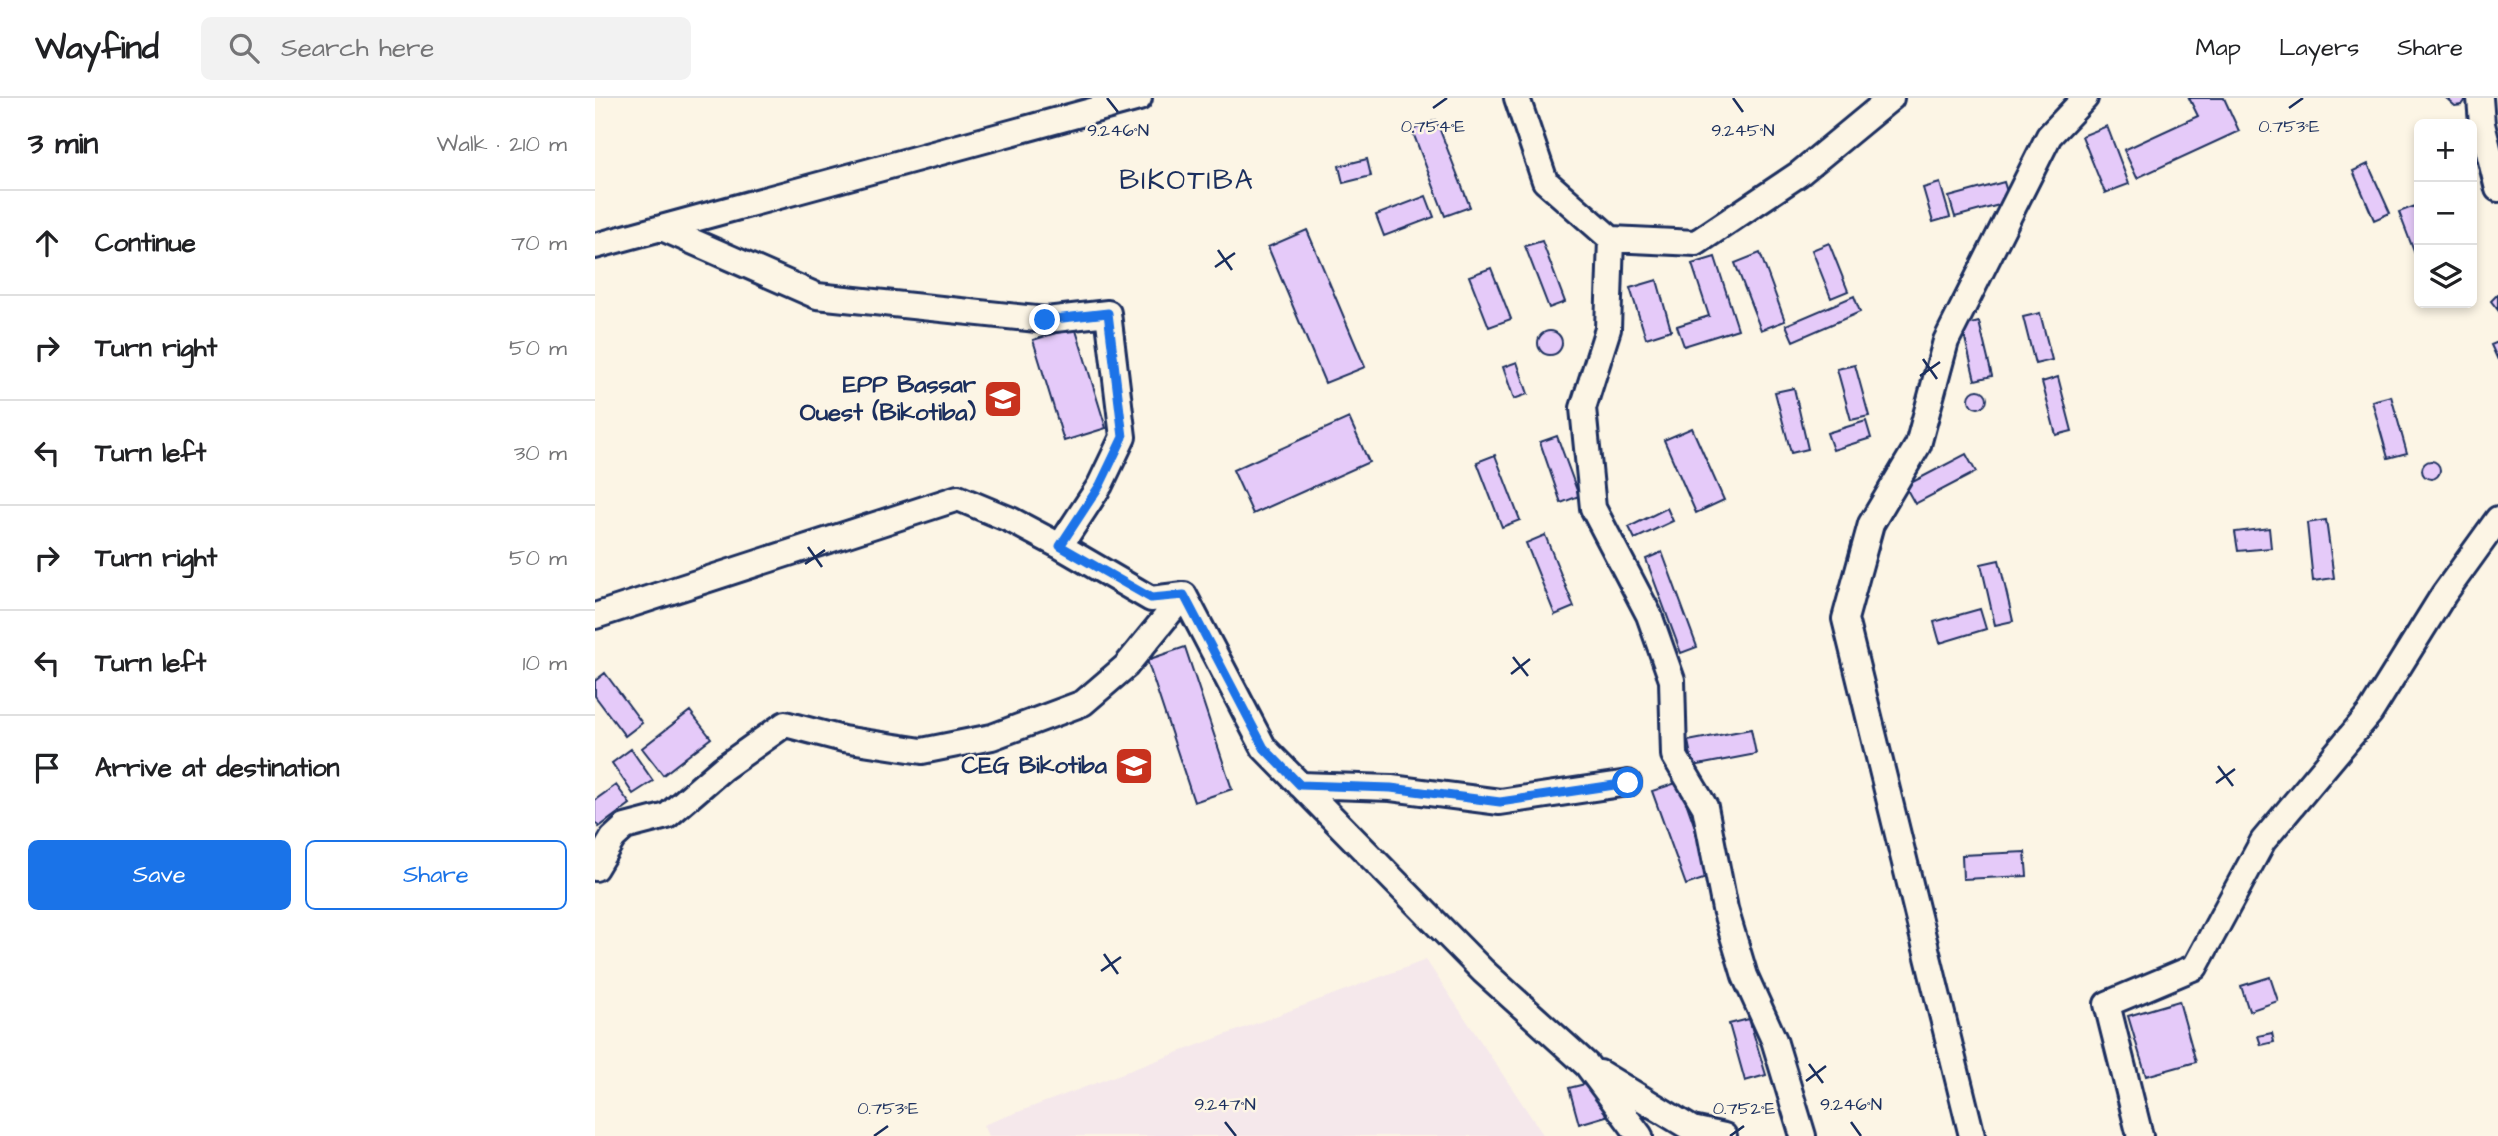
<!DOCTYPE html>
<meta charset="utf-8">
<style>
body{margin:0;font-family:"Architects Daughter",sans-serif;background:#f2f2f2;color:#202124}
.controls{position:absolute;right:21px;top:21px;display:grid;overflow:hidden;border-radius:10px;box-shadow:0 4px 10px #0003}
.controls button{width:63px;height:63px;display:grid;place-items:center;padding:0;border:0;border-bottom:2px solid #e0e0e0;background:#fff;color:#202124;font:35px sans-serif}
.stop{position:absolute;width:21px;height:21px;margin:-16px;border:5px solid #1a73e8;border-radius:50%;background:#fff}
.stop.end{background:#1a73e8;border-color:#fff;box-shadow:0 2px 7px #0008}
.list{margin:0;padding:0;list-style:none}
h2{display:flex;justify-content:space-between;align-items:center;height:91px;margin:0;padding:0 28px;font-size:30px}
h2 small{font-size:23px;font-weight:400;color:#757577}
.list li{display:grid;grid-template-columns:46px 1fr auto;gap:21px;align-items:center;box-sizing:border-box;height:105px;padding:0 28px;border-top:2px solid #e0e0e0}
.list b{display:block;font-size:26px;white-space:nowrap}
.list em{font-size:23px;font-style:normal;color:#757577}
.actions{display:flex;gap:14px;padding:21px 28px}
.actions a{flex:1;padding:16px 0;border:2px solid #1a73e8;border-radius:10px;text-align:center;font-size:24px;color:#1a73e8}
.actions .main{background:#1a73e8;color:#fff}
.icon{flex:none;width:38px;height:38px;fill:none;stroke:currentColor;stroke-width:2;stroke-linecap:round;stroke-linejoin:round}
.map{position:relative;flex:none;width:1903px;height:1038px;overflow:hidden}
header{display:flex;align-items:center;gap:42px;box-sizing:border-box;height:98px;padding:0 35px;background:#fff;border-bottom:2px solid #e0e0e0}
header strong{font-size:33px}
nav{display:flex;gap:38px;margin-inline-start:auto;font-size:24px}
.search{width:490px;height:63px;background:#f2f2f2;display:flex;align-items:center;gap:18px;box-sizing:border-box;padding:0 24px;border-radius:10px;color:#757577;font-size:26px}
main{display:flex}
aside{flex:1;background:#fff}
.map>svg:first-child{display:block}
.built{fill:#f5e8eb}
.building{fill:#e5caf9;stroke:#1b2f5e;stroke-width:2}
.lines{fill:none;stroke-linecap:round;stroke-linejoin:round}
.street-casing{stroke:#1b2f5e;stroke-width:30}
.street{stroke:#fcf5e5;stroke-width:24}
.route{stroke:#1a73e8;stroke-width:9}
.ticks{fill:none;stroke:#1b2f5e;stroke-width:2.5}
.labels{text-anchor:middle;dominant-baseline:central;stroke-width:5;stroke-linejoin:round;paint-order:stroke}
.poi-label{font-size:24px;font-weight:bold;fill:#1b2f5e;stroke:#fcf5e5;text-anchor:end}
.quarter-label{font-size:28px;letter-spacing:2px;fill:#1b2f5e;stroke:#fcf5e5}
.ticks-label{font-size:18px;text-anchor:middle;fill:#1b2f5e;stroke:#fcf5e5;stroke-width:5;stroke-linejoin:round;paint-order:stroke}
</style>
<header>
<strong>Wayfind</strong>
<div class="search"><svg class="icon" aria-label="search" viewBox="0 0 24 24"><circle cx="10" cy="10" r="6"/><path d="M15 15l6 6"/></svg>Search here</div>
<nav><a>Map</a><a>Layers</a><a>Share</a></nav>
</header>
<main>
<aside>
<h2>3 min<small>Walk · 210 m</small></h2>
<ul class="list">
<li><svg class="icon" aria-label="ahead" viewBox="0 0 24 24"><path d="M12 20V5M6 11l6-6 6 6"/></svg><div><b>Continue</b></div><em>70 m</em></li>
<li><svg class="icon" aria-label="right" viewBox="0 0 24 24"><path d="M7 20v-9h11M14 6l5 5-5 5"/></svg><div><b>Turn right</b></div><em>50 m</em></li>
<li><svg class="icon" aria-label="left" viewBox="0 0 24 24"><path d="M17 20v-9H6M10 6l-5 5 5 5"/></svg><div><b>Turn left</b></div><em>30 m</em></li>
<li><svg class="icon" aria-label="right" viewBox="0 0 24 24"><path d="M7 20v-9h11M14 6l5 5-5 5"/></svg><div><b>Turn right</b></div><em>50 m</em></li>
<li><svg class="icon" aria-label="left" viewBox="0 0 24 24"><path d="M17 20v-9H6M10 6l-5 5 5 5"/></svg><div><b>Turn left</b></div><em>10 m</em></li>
<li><svg class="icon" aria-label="arrive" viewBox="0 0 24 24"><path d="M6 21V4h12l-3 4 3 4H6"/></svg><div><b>Arrive at destination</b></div></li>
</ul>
<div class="actions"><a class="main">Save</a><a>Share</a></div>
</aside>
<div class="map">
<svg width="1903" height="1038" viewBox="0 0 1903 1038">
<rect width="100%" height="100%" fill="#fcf5e5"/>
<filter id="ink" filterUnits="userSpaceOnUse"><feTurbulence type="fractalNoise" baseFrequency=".0143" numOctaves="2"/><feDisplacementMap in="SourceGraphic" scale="14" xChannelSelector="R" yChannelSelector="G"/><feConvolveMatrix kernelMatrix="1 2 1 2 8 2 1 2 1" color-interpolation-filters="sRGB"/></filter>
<g filter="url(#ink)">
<path class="built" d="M831,862L949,1038H393L388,1027Z"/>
<path class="building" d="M1594,0H1629L1644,33L1542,80L1529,52L1603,18Z
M1851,0H1872L1867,7L1860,8Z
M841,22L875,109L850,118L817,32Z
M1512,28L1534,86L1510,95L1487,38Z
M772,61L776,78L748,85L744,68Z
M1773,66L1795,115L1779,122L1758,73Z
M1409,84L1415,104L1360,119L1354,99Z
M1345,85L1355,119L1338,124L1328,90Z
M831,98L839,119L789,138L781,117Z
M1820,108L1824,120L1823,164L1804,114Z
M712,132L770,269L730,285L673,149Z
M947,143L970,204L954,210L930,148Z
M1234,145L1253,193L1236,200L1217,152Z
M1165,155L1190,223L1166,232L1140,165Z
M1120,159L1143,231L1089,248L1082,228L1114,218L1097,166Z
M896,170L916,221L894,229L874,178Z
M1062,182L1076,232L1051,240L1035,190Z
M1903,196V212L1896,203Z
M1259,198L1265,214L1198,243L1191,227Z
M1445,215L1457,262L1440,266L1428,219Z
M1384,224L1397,278L1380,282L1367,228Z
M480,229L511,330L469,343L438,242Z
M943 245a12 12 0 1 1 24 0a12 12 0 1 1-24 0Z
M1903,244V262L1896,247Z
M922,264L933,296L919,301L908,269Z
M1260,267L1274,318L1256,322L1242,271Z
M1463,279L1477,333L1461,337L1447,284Z
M1199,290L1213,351L1196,355L1180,294Z
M1374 301a9 9 0 1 1 18 0a9 9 0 1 1-18 0Z
M1796,298L1812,355L1793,360L1777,303Z
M754,320L774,364L658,416L638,372Z
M1271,323L1276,340L1238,352L1232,335Z
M1097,330L1129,402L1101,415L1069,342Z
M962,338L984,398L966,405L945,344Z
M1371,356L1381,374L1320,406L1310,388Z
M900,357L925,422L907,429L882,364Z
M1827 372a9 9 0 1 1 18 0a9 9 0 1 1-18 0Z
M1072,410L1078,423L1040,441L1034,429Z
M1731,422L1739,480L1718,483L1712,425Z
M1674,430L1676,450L1643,453L1640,434Z
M950,437L979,509L960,517L931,445Z
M1067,454L1102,549L1086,555L1051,461Z
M1404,462L1418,523L1400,527L1386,466Z
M1385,511L1391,531L1345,545L1339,524Z
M590,549L637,691L599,704L552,562Z
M10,575L47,625L30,638L0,598V583Z
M95,613L116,640L68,677L47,650Z
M1156,631L1161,656L1098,668L1093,643Z
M36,651L58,683L38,696L17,665Z
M1084,684L1117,778L1091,787L1057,693Z
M21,687L35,706L4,729L0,724V702Z
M1430,754L1432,778L1368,781L1367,757Z
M1675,879L1683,903L1654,913L1646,888Z
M1584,903L1601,964L1551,978L1533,918Z
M1154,921L1171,977L1150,983L1134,926Z
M1677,935L1679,944L1666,947L1663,938Z
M1002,983L1011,1018L984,1026L974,990Z"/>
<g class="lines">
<g class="street-casing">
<path id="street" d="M922,0L950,83L1016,141
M1885,0L1887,26L1903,91
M0,148L544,0
M589,497L669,650L888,873L992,967L1045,1038
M0,518L363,400L416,422L465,448
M705,687L796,690L905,704L1033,685
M0,770L18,740L30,729L72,718L128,670L190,626L248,641L327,653L397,639L488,605L531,568L589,497L556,501L465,448L505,387L528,339L513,215L451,222L222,198L67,130
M1005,975L1097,1031L1129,1038
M1208,1038L1179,942L1150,878L1130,811L1110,709L1079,657L1077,582L1054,517L998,410L988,310L1013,231L1016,141L1101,145L1204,76L1296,0
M1377,1038L1250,521L1276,426L1323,347L1351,243L1454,38L1490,0
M1545,1038L1512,906L1600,869L1668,743L1775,615L1849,496L1903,421"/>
</g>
<use href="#street" class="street"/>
</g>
</g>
<g class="lines" filter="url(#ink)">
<path class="route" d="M450,222L513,215L528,339L505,387L465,448L556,500L589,497L669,650L705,687L796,690L905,704L1033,685"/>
</g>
<path class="ticks" d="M512,0L523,14M1138,0L1148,14M838,10L852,0M1694,10L1708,0M623,152L637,172M620,169L640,155M1328,261L1342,281M1325,278L1345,264M213,449L227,469M210,466L230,452M918,559L933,578M916,576L935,561M1623,668L1638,688M1621,685L1640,671M509,856L523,876M506,873L526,859M1214,966L1228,985M1211,983L1231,968M630,1024L641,1038M1256,1024L1266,1038M279,1038L293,1028M1135,1038L1149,1028"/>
<defs>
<g id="school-square" transform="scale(2.0125)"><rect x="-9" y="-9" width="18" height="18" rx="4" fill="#c8321e" stroke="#fcf5e5"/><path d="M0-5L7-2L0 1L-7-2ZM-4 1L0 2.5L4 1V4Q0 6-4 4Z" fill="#fff"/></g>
</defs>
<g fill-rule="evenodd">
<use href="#school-square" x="408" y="301"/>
<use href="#school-square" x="539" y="668"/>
</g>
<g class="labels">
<g class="poi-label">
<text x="381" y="287">EPP Bassar<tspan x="381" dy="28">Ouest (Bikotiba)</tspan></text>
<text x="512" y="668">CEG Bikotiba</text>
</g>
<g class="quarter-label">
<text x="592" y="82">BIKOTIBA</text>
</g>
</g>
<g class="ticks-label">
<text x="838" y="34">0.754°E</text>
<text x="1694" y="34">0.753°E</text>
<text x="523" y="38">9.246°N</text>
<text x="1148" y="38">9.245°N</text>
<text x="630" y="1012">9.247°N</text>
<text x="1256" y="1012">9.246°N</text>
<text x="293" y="1016">0.753°E</text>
<text x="1149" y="1016">0.752°E</text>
</g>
</svg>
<div class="controls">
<button>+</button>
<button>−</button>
<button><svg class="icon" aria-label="layers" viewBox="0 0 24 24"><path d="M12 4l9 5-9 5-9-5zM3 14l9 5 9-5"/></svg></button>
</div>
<div class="stop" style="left:1033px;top:685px"></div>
<div class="stop end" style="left:450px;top:222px"></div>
</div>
</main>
